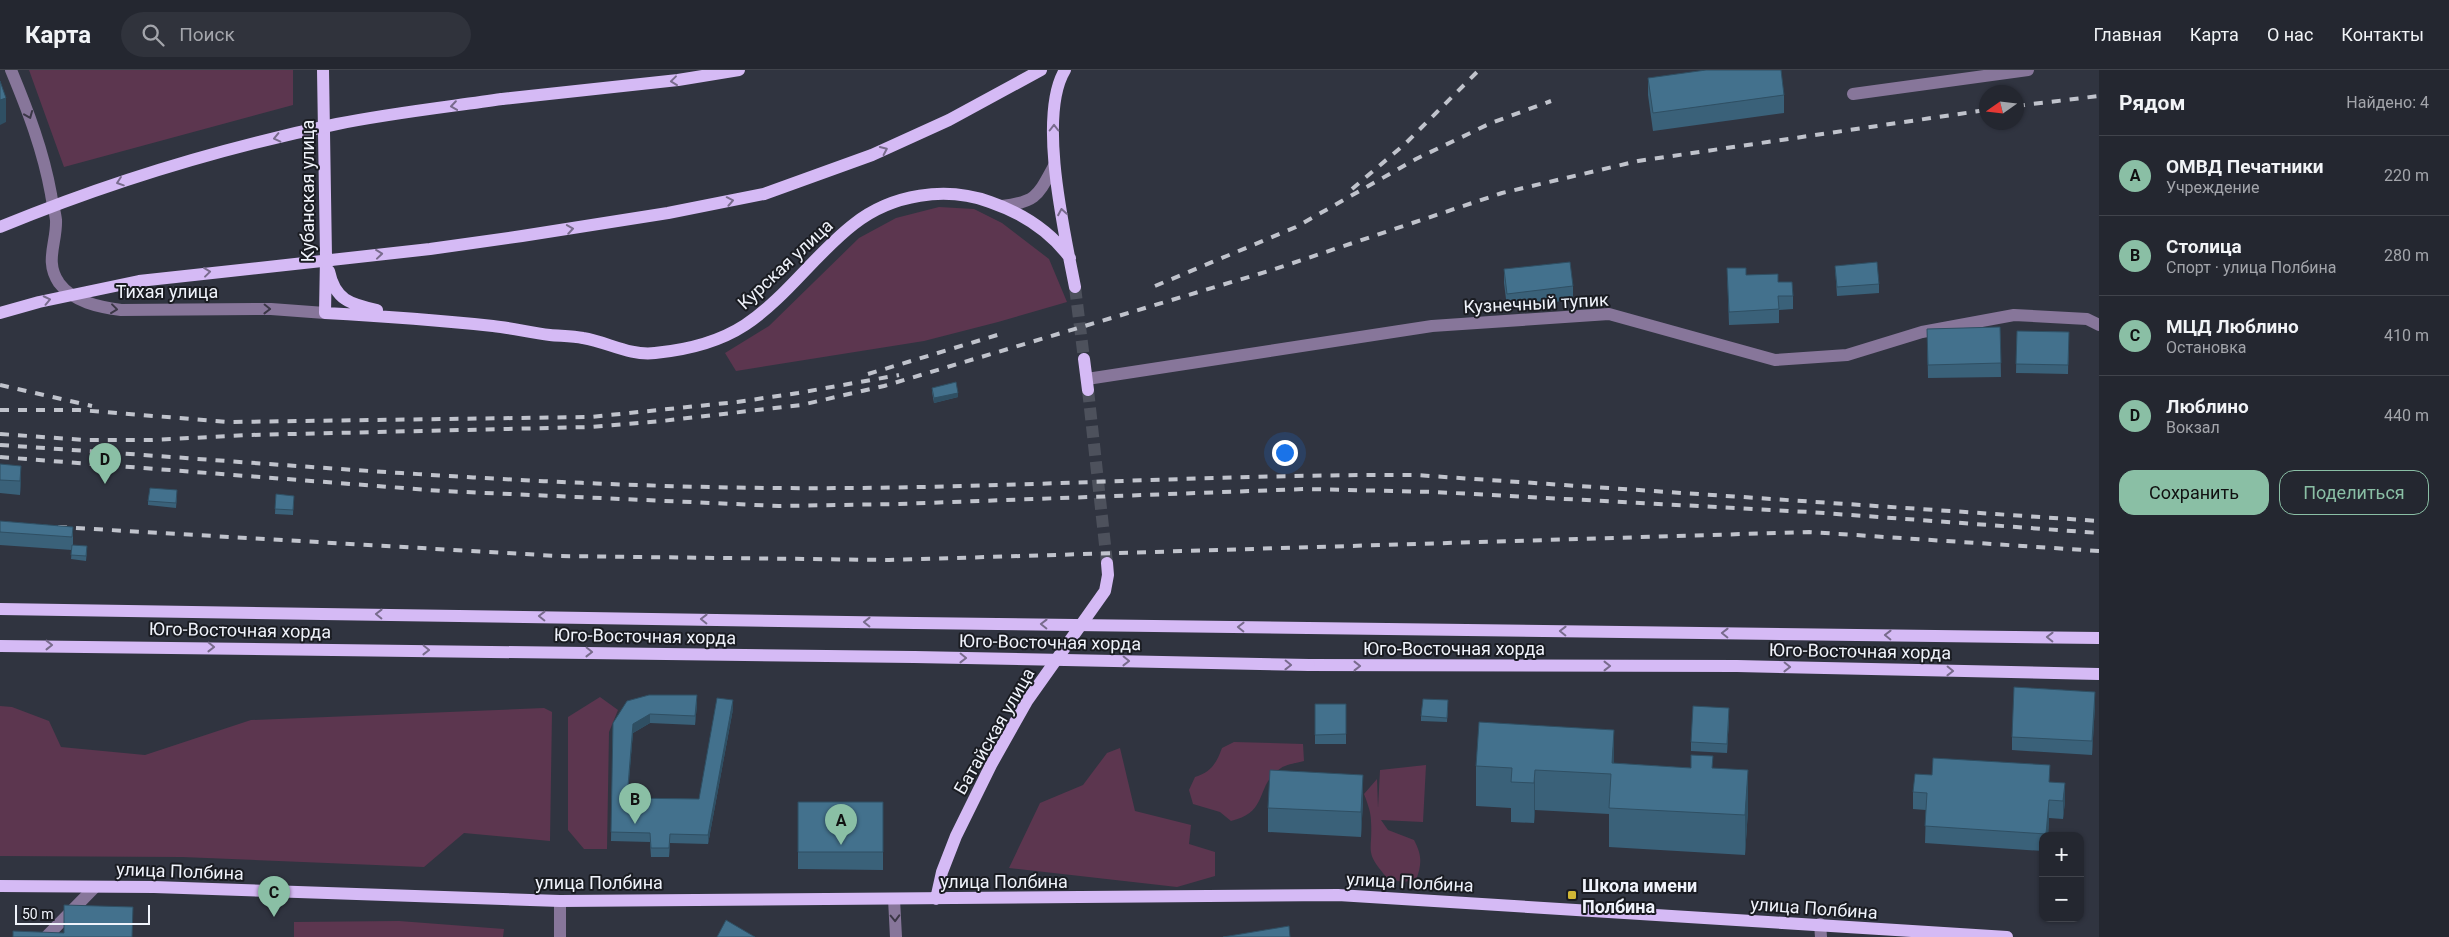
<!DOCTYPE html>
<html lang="ru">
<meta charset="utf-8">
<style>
body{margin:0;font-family:Roboto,sans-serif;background:#30333c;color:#f1f3f6}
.controls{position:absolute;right:15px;bottom:15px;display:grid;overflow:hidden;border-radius:10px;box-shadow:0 1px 4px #0004}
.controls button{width:45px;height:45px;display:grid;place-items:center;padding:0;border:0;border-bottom:1px solid #41444c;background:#242730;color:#f1f3f6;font:25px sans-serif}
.compass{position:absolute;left:1979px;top:15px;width:45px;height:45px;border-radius:50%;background:#242730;box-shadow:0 1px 4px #0004;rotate:256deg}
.scale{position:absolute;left:15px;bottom:12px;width:135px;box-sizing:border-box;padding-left:5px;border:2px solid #f0f3fb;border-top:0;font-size:14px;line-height:18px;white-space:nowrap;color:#f0f3fb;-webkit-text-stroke:4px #1a1c22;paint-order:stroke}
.you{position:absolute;left:1284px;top:382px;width:18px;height:18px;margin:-12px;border:4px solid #fff;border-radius:50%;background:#1a73e8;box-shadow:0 0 0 8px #1a73e833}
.badge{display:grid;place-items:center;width:32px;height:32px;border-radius:50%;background:#8abfa5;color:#111;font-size:16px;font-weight:700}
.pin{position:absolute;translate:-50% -41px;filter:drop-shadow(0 1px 2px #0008)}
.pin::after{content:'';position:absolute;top:26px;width:18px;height:15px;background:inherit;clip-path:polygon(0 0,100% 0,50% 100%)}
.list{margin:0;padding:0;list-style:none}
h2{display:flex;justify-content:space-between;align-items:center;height:65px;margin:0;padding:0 20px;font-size:21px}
h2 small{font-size:16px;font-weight:400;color:#a3a5ab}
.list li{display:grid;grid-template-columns:32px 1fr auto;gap:15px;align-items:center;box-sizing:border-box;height:80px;padding:0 20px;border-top:1px solid #41444c}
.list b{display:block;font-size:19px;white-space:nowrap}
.list p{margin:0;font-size:16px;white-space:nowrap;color:#a3a5ab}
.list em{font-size:16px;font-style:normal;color:#a3a5ab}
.actions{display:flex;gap:10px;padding:15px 20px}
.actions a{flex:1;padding:11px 0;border:1px solid #8abfa5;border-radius:15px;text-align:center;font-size:18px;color:#8abfa5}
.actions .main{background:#8abfa5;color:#111}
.icon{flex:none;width:28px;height:28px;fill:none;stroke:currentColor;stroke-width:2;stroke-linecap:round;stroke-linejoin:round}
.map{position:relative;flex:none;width:2099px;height:867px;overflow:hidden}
header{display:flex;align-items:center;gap:30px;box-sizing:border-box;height:70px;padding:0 25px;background:#242730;border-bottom:1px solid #41444c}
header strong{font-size:24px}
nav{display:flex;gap:28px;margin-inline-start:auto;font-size:18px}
.search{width:350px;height:45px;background:#30333c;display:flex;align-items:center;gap:12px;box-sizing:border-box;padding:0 18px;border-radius:28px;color:#a3a5ab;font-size:19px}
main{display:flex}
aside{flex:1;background:#242730}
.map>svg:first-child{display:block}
.green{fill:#5c364f}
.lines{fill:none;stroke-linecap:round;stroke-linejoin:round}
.major-tunnel{stroke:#4d515c;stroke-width:12;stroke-dasharray:12 6;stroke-linecap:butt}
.minor{stroke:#87769a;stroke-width:12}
.major{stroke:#d5baf5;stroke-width:12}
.rail{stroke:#c0c3cc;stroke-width:4;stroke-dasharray:9 9;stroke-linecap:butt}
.major-bridge{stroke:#d5baf5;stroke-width:12}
.wall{fill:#3a6179}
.shaded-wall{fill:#2f4f63}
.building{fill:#43718d;stroke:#2f4f63}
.oneway{stroke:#786b8c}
.oneway2{stroke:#3b3746}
.poi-dot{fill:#d1b736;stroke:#1a1c22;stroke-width:2}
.labels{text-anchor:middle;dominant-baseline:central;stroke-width:4;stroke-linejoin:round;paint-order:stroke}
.street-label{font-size:18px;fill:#f0f3fb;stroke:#1a1c22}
.poi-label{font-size:18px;font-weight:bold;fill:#f0f3fb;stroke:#1a1c22;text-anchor:start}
</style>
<header>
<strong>Карта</strong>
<div class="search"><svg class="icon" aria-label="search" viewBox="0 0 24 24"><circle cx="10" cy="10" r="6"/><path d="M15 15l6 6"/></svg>Поиск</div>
<nav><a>Главная</a><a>Карта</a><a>О нас</a><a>Контакты</a></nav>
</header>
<main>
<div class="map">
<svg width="2099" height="867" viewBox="0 0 2099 867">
<rect width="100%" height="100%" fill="#303440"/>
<path class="green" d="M29,0H293V35L64,97Z
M939,137L974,139L1002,153L1049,189L1067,232L998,252L924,271L736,301L725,283L769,256L859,168L896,148Z
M600,627L618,640L609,662L607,779H584L568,760V647Z
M0,636L12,637L49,651L61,677L145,685L251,650L544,638L552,642L550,771L464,763L424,797L182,787L0,786Z
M1234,672L1303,674L1304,691C1297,693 1287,694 1281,698C1254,716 1270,742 1231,751L1220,742L1193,734L1189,720L1195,707C1211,702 1216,694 1222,678Z
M1120,678L1135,741L1191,755L1189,774L1215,782V806L1177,817L1009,798L1040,733L1083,715L1107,683Z
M1426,695L1423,752L1381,750L1388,760L1414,770C1422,785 1422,794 1416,810L1403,812L1388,809C1363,780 1373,784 1371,751C1371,742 1367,732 1364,724L1377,709L1378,738L1380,700Z
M399,851L504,859L503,867H294V852Z"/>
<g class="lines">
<path class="major-tunnel" d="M1075,217L1084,289
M1088,320L1107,493"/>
<path class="minor" d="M11,0C28,41 43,80 51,124C52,132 55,141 56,150C57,173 44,191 59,213C73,232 99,237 121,240L271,239L325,243
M1853,24L2028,0
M1002,136C1037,132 1038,125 1054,96
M1087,309L1432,256L1609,244L1775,290L1847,285L1922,262L2014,245L2087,249L2099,255
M894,829L896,867
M560,831V867
M1820,854L1821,867
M46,867L95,817"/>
<path class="major" d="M323,0L326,187L325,243C381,246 437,250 493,256C513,258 531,263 550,265C561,266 573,266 583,268C608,272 629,286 655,283C686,280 719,272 745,255C787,227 815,184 854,154C892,124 946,116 990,132C1022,143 1050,161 1070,188
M1065,0C1037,46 1065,165 1075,217
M502,29L678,10L739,0
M331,190L430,179L522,166L668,143L764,124L872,85L949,50L1041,0
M329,201C335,230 350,234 377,240
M1084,289L1088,320
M0,539L915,553
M1308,558L2099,568
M0,576L914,587
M1309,595L1737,596L2099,604
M0,816L154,817L560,831L1338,825L2007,867
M936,829L942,802L956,766L991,695L1027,631L1105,521L1108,505L1107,493"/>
<path class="rail" d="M2016,36L2099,26
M1352,119L1405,74L1479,0
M1155,216L1296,157L1416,89L1491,53L1551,31
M868,304L1004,263
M0,315L92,336
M0,340H79L229,352L590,347L737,332L798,323L899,305
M0,364L86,370H151L250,365L590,357L662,351L801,335L884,316L1272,200L1502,123L1638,91L1986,40
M0,375C258,392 516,416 775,418C989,420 1202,404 1415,405L2099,451
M0,387L442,421L779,436L899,434L1305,419L1435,422L1809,442L2099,463
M58,457L558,486L889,490L1809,462L2099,481"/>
<path class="major-bridge" d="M0,157C109,112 221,78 337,54C391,43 447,37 502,29
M0,243L39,232L139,211L331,190
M915,553L1308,558
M914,587L1309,595"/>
</g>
<path class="wall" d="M1648,8L1784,25V43L1653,61L1648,25Z
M1835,196L1879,214V223L1837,226Z
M1727,198L1746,205L1778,212L1793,226V239L1779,240V253L1729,255Z
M1504,199L1573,216V230L1507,237L1504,213Z
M2000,257L2001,307L1928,308L1927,259Z
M2017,261L2069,262L2068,304L2016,303Z
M932,318L958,327L934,333L932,322Z
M0,394L21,409L20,425L0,423Z
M276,424L294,426L293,445L275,444Z
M177,425L176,438L148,435V431Z
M0,451L73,457V475L87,480L86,491L71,489L72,480L0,475Z
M697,625V634L695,655L650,653L633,663L627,728L699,729L733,639L708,774L670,773L669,787H651L650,772L611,771L613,653Z
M1315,634H1346V674H1315Z
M1448,635L1447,652L1421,651V646Z
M2095,635L2092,685L2012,680V667Z
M1729,647L1727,683L1691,681V672Z
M1614,693L1691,698L1748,740L1745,785L1609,777V744L1535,740L1534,753L1511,752V738L1476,736V696Z
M2050,713L2065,731L2063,749L2049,748L2048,766H2043V781L1925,773L1926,740L1913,739V722Z
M1363,730L1361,767L1268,762V738Z
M798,732H883V800L798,799Z"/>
<path class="shaded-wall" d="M6,28V52L0,55V30Z
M958,323V327L934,333V328Z
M21,396V409L20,425V411Z
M2095,622V635L2092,685V671Z
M697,625V634L695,655V646Z
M733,630V639L708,774V765Z
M1729,638V647L1727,683V674Z
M650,644V653L633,663L627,737V728L633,654Z
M1614,660V699L1612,693Z
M1535,700V740L1534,753V713Z
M1748,700V740L1745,785V745Z
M1363,705V730L1361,767V742Z
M2065,713V731L2063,749V731Z
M2049,730V748L2048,766H2046Z
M670,764V773L669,787V778Z"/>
<path class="building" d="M1706,0H1781L1784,25L1653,43L1648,8Z
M0,11L6,28L0,30Z
M1570,192L1573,216L1507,224L1504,199Z
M1877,192L1879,214L1837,217L1835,196Z
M1727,198H1746V205L1778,204V212H1792L1793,226H1778L1779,239L1729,242Z
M2000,257L2001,293L1928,295L1927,259Z
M2017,261L2069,262L2068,295L2016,294Z
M956,312L958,323L934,328L932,318Z
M0,394L21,396L20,411L0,410Z
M150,418L177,420L176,433L148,431Z
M276,424L294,426L293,440L275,439Z
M0,451L73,457L72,467L0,462Z
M72,475L87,476L86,486L71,485Z
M2014,617L2095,622L2092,671L2012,667Z
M649,625H697L695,646L650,644L633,654L627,728L699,729L717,628L733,630L708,765L670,764L669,778H651L650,763L611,762L613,653L627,631Z
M1423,629L1448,630L1447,648L1421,646Z
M1315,634H1346V664L1315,665Z
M1693,636L1729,638L1727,674L1691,672Z
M1479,652L1614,660L1612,693L1691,698V685L1713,686L1712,698L1748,700L1745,745L1609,738L1611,704L1535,700L1534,713L1511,712L1512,698L1476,696Z
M1933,688L2050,695L2049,712L2065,713L2063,731L2049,730L2046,764L1925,756L1927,723L1913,722L1915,704L1932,705Z
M1270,700L1363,705L1361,742L1268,738Z
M798,732H883V782H798Z
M64,835L133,837L132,867H13V861L64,863Z
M726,850L755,867H717Z
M1289,856L1290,867H1223Z"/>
<defs><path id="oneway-chevron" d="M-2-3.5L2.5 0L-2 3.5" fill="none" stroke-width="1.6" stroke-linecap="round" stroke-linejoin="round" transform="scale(1.25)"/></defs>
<g class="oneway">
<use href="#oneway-chevron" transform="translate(674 11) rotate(173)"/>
<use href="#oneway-chevron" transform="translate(454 36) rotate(172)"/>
<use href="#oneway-chevron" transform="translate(1054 58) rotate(-90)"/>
<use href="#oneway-chevron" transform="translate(277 68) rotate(167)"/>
<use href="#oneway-chevron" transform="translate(884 80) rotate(-25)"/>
<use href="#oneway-chevron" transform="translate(120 112) rotate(161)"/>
<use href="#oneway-chevron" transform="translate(730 131) rotate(-11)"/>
<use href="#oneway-chevron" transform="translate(1062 142) rotate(-100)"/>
<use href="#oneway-chevron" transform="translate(570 159) rotate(-9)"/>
<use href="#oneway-chevron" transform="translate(379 184) rotate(-6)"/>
<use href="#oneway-chevron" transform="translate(207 202) rotate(-7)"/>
<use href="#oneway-chevron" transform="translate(47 230) rotate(-12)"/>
<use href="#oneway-chevron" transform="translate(379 544) rotate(-179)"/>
<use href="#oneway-chevron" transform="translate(542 546) rotate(-179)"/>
<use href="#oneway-chevron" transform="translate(704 549) rotate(-179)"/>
<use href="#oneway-chevron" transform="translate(867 552) rotate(-179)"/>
<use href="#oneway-chevron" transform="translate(1044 554) rotate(-179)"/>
<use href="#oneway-chevron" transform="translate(1241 557) rotate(-179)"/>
<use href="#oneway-chevron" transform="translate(1563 561) rotate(-179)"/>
<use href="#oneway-chevron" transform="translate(1725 563) rotate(-179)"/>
<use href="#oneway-chevron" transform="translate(1888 565) rotate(-179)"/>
<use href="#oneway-chevron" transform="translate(2050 567) rotate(-179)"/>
<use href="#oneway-chevron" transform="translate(49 575)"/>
<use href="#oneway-chevron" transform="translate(211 577) rotate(1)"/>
<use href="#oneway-chevron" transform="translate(426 580) rotate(1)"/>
<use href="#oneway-chevron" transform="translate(589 582) rotate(1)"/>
<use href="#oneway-chevron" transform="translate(963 588) rotate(1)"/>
<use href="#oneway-chevron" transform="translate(1126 591) rotate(1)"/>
<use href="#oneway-chevron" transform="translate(1288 595) rotate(1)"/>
<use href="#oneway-chevron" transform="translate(1357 596)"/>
<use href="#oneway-chevron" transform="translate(1607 596)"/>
<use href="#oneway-chevron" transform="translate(1787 597) rotate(1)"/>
<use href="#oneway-chevron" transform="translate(1950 601) rotate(1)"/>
</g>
<g class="oneway2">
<use href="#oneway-chevron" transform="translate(29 45) rotate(68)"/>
<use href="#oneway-chevron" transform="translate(114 239) rotate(7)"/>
<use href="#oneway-chevron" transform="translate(267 239) rotate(1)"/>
<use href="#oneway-chevron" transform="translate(895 848) rotate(88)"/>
</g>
<rect class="poi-dot" x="1567" y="820" width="10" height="10" rx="2.5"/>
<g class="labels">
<g class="street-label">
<text transform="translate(307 121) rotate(-90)">Кубанская улица</text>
<text transform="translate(785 194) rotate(-43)">Курская улица</text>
<text x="167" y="221">Тихая улица</text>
<text transform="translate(1536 233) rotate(-3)">Кузнечный тупик</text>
<text transform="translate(240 560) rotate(1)">Юго-Восточная хорда</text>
<text transform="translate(645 566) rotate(1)">Юго-Восточная хорда</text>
<text transform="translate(1050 572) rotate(1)">Юго-Восточная хорда</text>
<text x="1454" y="578">Юго-Восточная хорда</text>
<text transform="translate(1860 581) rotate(1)">Юго-Восточная хорда</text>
<text transform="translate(994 661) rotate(-60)">Батайская улица</text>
<text transform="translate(180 801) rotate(2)">улица Полбина</text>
<text x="1004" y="811">улица Полбина</text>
<text x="599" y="812">улица Полбина</text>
<text transform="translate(1410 812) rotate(3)">улица Полбина</text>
<text transform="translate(1814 838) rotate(4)">улица Полбина</text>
</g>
<g class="poi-label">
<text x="1582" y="815">Школа имени<tspan x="1582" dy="21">Полбина</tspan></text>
</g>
</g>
</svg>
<div class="controls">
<button>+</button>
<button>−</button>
</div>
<svg class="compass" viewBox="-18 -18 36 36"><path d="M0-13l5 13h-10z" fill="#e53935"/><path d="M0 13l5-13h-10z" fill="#a3a5ab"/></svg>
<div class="scale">50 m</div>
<div class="you"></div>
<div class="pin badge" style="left:841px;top:775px">A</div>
<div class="pin badge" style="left:635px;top:754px">B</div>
<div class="pin badge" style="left:274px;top:847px">C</div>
<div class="pin badge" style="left:105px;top:414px">D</div>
</div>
<aside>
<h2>Рядом<small>Найдено: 4</small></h2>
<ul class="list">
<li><span class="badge">A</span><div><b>ОМВД Печатники</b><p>Учреждение</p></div><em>220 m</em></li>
<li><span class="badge">B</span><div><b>Столица</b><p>Спорт · улица Полбина</p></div><em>280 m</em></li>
<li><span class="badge">C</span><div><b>МЦД Люблино</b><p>Остановка</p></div><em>410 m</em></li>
<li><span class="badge">D</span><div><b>Люблино</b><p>Вокзал</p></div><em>440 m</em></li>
</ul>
<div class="actions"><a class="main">Сохранить</a><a>Поделиться</a></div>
</aside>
</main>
